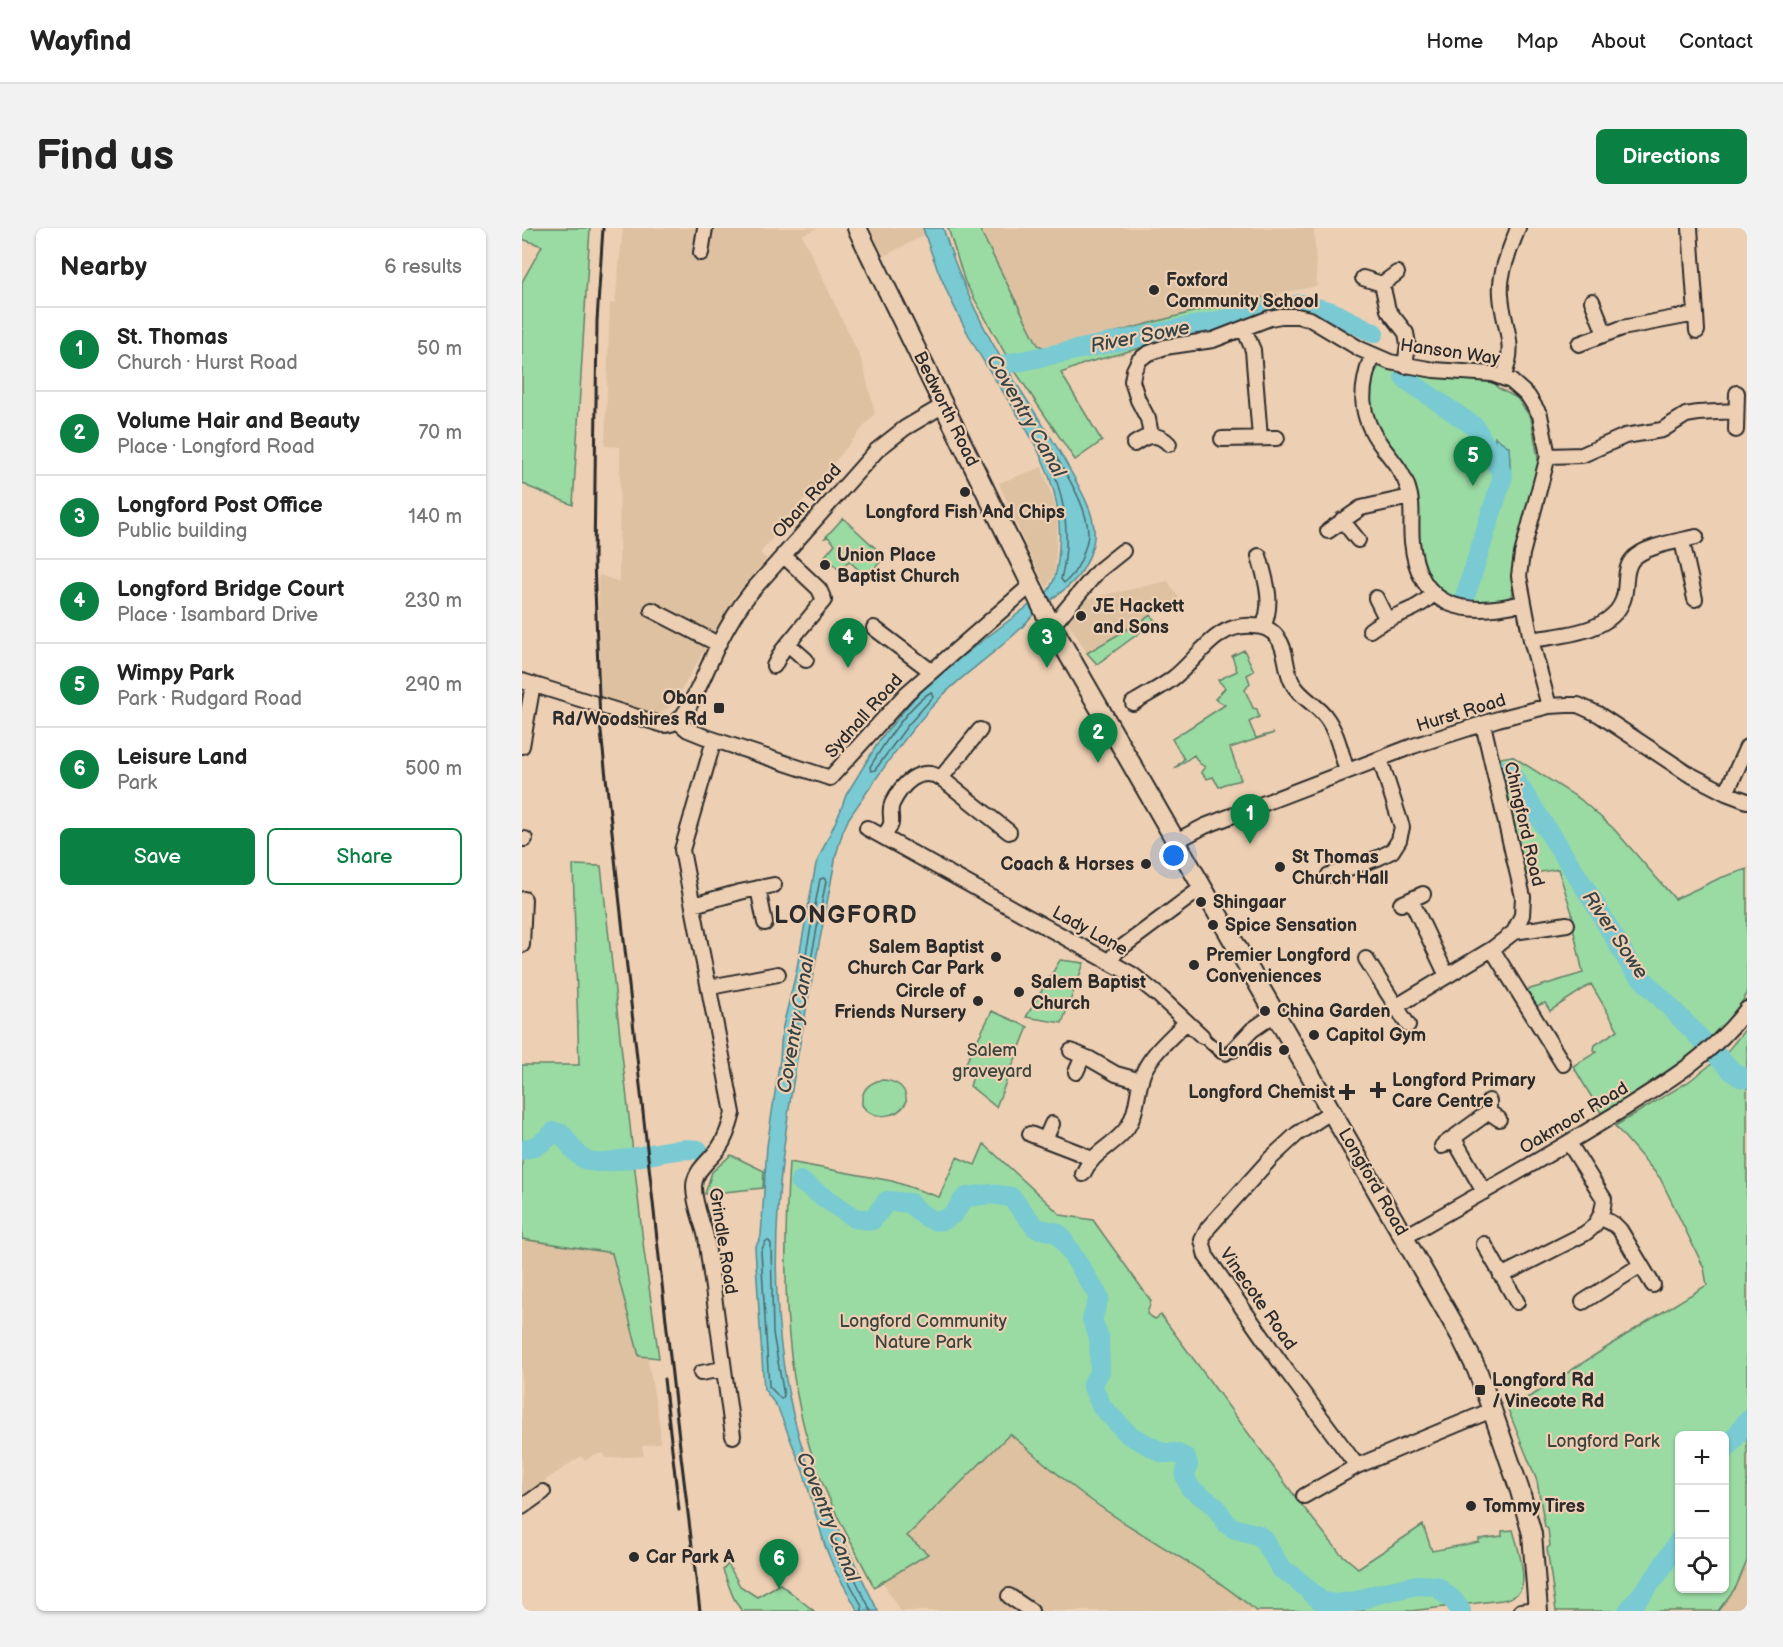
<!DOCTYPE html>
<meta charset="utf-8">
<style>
body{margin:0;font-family:"Balsamiq Sans",sans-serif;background:#f2f2f2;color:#222}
.controls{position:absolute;right:18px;bottom:18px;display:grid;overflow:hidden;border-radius:9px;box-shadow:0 2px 4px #0004}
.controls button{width:54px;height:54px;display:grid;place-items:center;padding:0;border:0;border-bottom:2px solid #e0e0e0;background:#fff;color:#222;font:30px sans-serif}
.you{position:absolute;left:652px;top:628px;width:21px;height:21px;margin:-15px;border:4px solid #fff;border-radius:50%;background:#1a73e8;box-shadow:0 0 0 9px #1a73e833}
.badge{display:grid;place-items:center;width:39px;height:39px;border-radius:50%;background:#0b8043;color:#fff;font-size:20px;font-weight:700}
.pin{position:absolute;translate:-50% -50px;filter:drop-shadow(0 2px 3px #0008)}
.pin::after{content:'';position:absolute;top:32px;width:21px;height:18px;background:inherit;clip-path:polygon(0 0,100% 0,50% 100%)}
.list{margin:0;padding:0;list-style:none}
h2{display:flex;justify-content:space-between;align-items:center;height:78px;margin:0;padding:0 24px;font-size:26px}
h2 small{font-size:20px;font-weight:400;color:#767676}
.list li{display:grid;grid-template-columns:39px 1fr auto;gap:18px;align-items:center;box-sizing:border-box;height:84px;padding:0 24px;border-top:2px solid #e0e0e0}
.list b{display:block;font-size:22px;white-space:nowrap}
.list p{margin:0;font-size:20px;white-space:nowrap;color:#767676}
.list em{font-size:20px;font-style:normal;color:#767676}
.actions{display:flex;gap:12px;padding:18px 24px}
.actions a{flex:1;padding:14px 0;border:2px solid #0b8043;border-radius:9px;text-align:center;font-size:21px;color:#0b8043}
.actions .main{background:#0b8043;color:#fff}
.icon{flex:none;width:33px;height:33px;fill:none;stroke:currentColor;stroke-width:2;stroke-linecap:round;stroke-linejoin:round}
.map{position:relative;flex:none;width:1225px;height:1383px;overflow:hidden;border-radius:9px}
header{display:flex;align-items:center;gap:36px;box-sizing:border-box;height:84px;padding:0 30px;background:#fff;border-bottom:2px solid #e0e0e0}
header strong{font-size:28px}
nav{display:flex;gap:33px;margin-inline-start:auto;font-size:21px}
.intro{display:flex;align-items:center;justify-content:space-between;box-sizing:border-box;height:144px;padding:0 36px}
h1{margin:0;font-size:42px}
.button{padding:15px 27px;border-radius:9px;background:#0b8043;color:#fff;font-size:21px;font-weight:700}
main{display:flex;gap:36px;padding:0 36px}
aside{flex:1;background:#fff;border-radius:9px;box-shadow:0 2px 4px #0004}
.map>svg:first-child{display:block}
.built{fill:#ddc1a1}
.green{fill:#9adaa3;stroke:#628267;stroke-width:1.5;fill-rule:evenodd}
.water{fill:#79cad2;stroke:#5a8a8f;stroke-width:1.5}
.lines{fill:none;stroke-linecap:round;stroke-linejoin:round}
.shore{stroke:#4a6b6e;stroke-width:1.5}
.river{stroke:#79cad2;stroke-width:20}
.pedestrian-casing{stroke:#2b2b2b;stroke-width:14}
.minor-casing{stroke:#2b2b2b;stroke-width:18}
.secondary-casing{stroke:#2b2b2b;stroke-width:22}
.pedestrian{stroke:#edcfb3;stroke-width:9}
.minor{stroke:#edcfb3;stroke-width:14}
.secondary{stroke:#edcfb3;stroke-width:18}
.rail{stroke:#2b2b2b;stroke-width:3}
.poi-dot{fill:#2b2b2b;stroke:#edcfb3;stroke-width:2}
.labels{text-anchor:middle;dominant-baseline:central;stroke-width:4.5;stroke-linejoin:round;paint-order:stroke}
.poi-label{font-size:18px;font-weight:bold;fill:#2b2b2b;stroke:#edcfb3;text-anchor:start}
.street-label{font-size:18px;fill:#2b2b2b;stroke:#edcfb3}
.park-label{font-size:18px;fill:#3c453d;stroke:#edcfb3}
.water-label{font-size:20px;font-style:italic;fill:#374344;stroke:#edcfb3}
.district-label{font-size:24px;font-weight:bold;letter-spacing:1.5px;fill:#2b2b2b;stroke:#edcfb3}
</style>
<header>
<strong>Wayfind</strong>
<nav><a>Home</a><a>Map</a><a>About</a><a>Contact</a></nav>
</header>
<div class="intro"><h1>Find us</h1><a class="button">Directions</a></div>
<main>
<aside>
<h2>Nearby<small>6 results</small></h2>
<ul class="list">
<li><span class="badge">1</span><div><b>St. Thomas</b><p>Church · Hurst Road</p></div><em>50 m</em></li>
<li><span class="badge">2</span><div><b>Volume Hair and Beauty</b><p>Place · Longford Road</p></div><em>70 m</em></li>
<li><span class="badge">3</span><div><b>Longford Post Office</b><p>Public building</p></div><em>140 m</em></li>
<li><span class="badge">4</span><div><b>Longford Bridge Court</b><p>Place · Isambard Drive</p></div><em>230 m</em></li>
<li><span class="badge">5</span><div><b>Wimpy Park</b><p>Park · Rudgard Road</p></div><em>290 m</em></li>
<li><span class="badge">6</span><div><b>Leisure Land</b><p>Park</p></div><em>500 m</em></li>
</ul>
<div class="actions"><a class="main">Save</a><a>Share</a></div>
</aside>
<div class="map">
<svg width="1225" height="1383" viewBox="0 0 1225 1383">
<rect width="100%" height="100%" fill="#edcfb3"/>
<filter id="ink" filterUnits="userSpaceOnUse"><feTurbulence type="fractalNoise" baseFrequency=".0167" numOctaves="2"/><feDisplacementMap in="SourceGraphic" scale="12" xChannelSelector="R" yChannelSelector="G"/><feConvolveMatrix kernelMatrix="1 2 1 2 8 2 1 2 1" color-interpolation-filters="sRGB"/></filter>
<g filter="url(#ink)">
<path class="built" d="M101,0H295L280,7L340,133L353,185L238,325L245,331L214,366L151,477L135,487L79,470L76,351L78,347L97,354L98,219L83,218L88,75H93Z
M348,0H401L403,7L362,28Z
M457,0H792L795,58L678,82L527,122L516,117Z
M520,239L532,274L535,294L533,344L525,360L505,321L477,255Z
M646,353L657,370L565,425L543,389L545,382L559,375L560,372Z
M0,1011L107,1027L138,1199V1215L120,1218L122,1228L84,1230L82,1225L71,1227L63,1233L59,1228L0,1268Z
M488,1206L566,1271L653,1326L720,1371L734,1383H378L361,1354L406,1326L385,1309Z
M1225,1333V1383H1196L1214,1359Z"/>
<path class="green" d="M0,0H68L51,277L7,259L0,254V54L20,18L0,11Z
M426,0H457L516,117L527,122L678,82L754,67L752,83L564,135L539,145L580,213L553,232L493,143L443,54Z
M857,138L972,153L976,160L995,170L1009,190L1017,236L990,340V368L985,370V374C964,377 932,379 916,361C889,330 901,289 890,252C888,245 882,239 877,233C865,216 851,198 847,177C845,163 849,149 857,138Z
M321,290L363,329L340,353L335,349L339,344L327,333L317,342L303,328L313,316L306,309L303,310Z
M629,387L636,398L624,400L575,436L565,425Z
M722,422L732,443L725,447L728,455L723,462L731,480L735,481L737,489L727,494L734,510L752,505L708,520L719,552L703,556L697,559L691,549L685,551L679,544L683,539L677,535L672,527L652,541L662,531L650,511L703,477L693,471L703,460L696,452L715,443L710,428Z
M990,528L1058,571L1091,600L1153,671L1198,650L1225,641V766C1192,821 1133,853 1079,885L1051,838L1075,824L1072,822L1073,817L1096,802L1069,756L1028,783L1023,775L1014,778L1005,762L1061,745L1052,704L1050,685L1036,641L1003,647L978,530Z
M51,637L79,638L122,1023L137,1130L117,1128L90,1025L0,1011V837H57Z
M538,732L562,735L540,795L504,789Z
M470,783L506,799L474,879L448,858L452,846L441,841Z
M1225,799V1333L1214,1359L1196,1383H1034L1025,1320L1028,1318L1026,1301L1023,1299L1015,1253L985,1179L1011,1167L1121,1096L1185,1057L1182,1040L1138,950L1093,898L1166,854L1204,825ZM1158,1208H1202V1360H1158Z
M358,852C373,852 386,859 384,875C375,890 350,893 340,877C339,863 345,856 358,852Z
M462,916L539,987L571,992L629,1073L625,1086L633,1091L639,1087L775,1271L817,1324L836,1340L901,1297L910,1323L957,1314V1311L980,1308V1303L991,1302C995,1316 1007,1353 997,1364C992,1369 986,1371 980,1372L889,1383H734C683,1339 620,1310 566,1270C539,1250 513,1227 488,1206L385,1308L406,1326L352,1359C332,1319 308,1278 293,1236C260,1140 261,1035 267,934L370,953L417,969L435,929L453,937Z
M209,927L242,943L241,960L183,966L190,944Z
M206,1336L218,1358L235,1369L258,1356L292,1383H220C210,1371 207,1357 201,1342Z"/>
<path class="water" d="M401,0H421C437,52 459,97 487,144C507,177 531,209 549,244C560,264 577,292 571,316C562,354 541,361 515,383C508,389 503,397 496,403C472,426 444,444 420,468C384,505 356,548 327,590L321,603L314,627C279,823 217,1034 284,1231C290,1249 299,1264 307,1281C323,1315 339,1349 356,1383H336L312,1340L303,1318L281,1243L256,1180L242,1161L233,1020L239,1008L245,918L258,831L260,802L274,745L294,636L318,584L324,567L359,510L395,467L431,435L526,363C535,350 536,335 537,320C544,239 489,183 452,117C432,81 413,40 401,0Z
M973,209L987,219C989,245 991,252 973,273L970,240Z"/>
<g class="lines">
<path class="shore" d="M525,217L528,218C541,241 566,278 566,305C566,314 562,323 559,332C555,341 550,349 542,355L539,351C551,304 541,265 523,221Z
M409,464L411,469L386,497L353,542L349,543L348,539C361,517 388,476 409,464Z
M302,650L304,653L288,737L284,739L282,736L298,651Z
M274,780L277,781L278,784L270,826L266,828L264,825L266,803Z
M244,1013H247L249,1016L251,1105L262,1168L259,1171L247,1158L239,1023Z
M340,1383V1378L318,1337L308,1313L310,1310L313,1311L349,1383"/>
<path class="river" d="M485,136L779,76L810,84L852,105
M882,150L953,199L981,248L942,372
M986,541L1070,671L1110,740L1210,843L1218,849L1225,850
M0,922C13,919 22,915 32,904L40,906C47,915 54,928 65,932C85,941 147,917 176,922
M278,953L332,990L350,992L365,973L388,975C400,988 416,1002 433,984C437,979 438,973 445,969L469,966L489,969L514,1000L532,1004L538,1007L577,1069L570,1092L577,1109L578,1143L570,1157L580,1179L607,1207L641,1225H653L663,1229L666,1236L663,1248L668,1260L693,1278L705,1296L711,1300L736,1307L742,1312L759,1341L770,1347L800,1374L814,1376L836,1373L855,1366L895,1357L914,1358L931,1372L939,1383
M1202,1224L1225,1193
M1106,1383L1135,1347L1158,1311"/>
<g class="pedestrian-casing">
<path id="pedestrian" d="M680,808L699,825L704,827L711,822"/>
</g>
<g class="minor-casing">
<path id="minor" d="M179,25L183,0
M841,50L860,56L875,45
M860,56L866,82L884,105L886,116L883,138
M1070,73L1083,106
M1174,86L1175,103
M722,101L731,122L738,210
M1057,116L1100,100L1174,86L1168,0
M850,127C838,161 836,187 859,217C869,231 881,243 886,260C892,277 888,296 890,314C897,382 944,389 1001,375
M981,149C996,115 981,100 979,67C977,44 988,22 996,0
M1214,202L1215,165
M629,207L626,191L616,172L610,153L612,142L617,132L625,126L643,119L691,112L748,90L759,88H775L788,91L838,121L868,134L912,142L970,146L989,153L1006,168L1018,187L1026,228L1000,326L997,348L1009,412L1027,478
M700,211L755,210
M612,216C625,207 635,204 647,216
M1026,228L1060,227L1103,208L1140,202L1164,187L1176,185L1214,183
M820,292L836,312
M806,303L839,280L888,269
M1160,313L1173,371
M737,328C744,352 752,375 741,399
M854,370L865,392
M130,382L196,416
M530,398L576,343L601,323
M352,400L409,443
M848,402C868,386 894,385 912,365
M1009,412C1039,407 1089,405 1101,372C1106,359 1101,343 1110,332C1121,318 1158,313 1174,309
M266,416L284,432
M252,438L260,423L302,372L297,361L261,327
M0,453L141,497C146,497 151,496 155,493C169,484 188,432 197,415C206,397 216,380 229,364L355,222L383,200L422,177
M611,475C624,467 638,460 650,451C677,431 692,395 731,398C741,398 749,401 755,409C766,422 762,441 771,456C779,470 794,476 803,488C815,503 819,525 825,543
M155,493L166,502L181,508L308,550L385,465L509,357
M192,512L160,622L211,885C208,897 204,910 197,920C189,932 172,942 172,959C172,976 180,993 184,1009L211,1208
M0,518L11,456
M419,550L458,502
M1204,565L1225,519
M345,600L611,747L636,767L680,808
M362,608C364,604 369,599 369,595C370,588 367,583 370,576C379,557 397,537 419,550L487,604
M0,611H3
M654,613L683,598L891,518L976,491L1027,478L1045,477H1056L1076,486L1165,545L1204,565L1225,573
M807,647L856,630L870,623L877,612L880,599L858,531
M236,660L243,695
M889,672L925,748
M879,676L901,666
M171,677L218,664L252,657
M992,704L1045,696
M0,717L2,671
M970,721L1041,836
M844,731L886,797
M588,733L595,723L681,659
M188,759L256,746
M875,778L970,721L992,704L1000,687L1001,669L961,496
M711,822L730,802L753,786
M549,823L568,831L594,846L619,853
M554,844L561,828
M967,873V884L977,891
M810,883L775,906L749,930L686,1000L680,1012L684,1028L758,1134L835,1238
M508,906L555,924L569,931
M932,911L962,964
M523,912L530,896
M920,918L967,884
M561,946C571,923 591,919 605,900C617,882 614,862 622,843C631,824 650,809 664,794
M1078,989L1093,997L1098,1002L1131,1057
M882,1009C951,970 1019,932 1087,890C1138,858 1188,830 1225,781
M962,1016L995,1074
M979,1048L1062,1006C1075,998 1081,986 1082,971L1047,915
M1061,1074L1119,1037
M179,1145L201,1141
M782,1268L835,1238L970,1182
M0,1279L21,1264
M487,1368L509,1383
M999,1383L1016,1381"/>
</g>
<g class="secondary-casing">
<path id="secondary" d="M335,0L526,391L938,1107L955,1142L970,1182L998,1263L1010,1306L1016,1383"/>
</g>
<use href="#pedestrian" class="pedestrian"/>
<use href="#minor" class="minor"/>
<use href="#secondary" class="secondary"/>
<path class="rail" d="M81,0L75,93L72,333L78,495L159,1228L178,1383
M142,1151L157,1282"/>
</g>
</g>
<g class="poi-dot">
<circle cx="632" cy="62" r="6"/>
<circle cx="443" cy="264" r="6"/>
<circle cx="303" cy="337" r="6"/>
<circle cx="559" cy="388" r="6"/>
<rect x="191" y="474" width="12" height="12" rx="3"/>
<circle cx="624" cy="636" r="6"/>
<circle cx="758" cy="639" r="6"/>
<circle cx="679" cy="674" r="6"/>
<circle cx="691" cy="697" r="6"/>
<circle cx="474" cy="729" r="6"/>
<circle cx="672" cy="737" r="6"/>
<circle cx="497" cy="764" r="6"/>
<circle cx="456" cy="773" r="6"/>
<circle cx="743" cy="783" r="6"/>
<circle cx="792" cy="807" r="6"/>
<circle cx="762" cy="822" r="6"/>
<path d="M853 853h6v6h6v6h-6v6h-6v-6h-6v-6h6z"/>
<path d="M822 855h6v6h6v6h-6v6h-6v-6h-6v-6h6z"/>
<rect x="952" y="1156" width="12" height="12" rx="3"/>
<circle cx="949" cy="1278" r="6"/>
<circle cx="112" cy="1329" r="6"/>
</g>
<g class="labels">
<g class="poi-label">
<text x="644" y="52">Foxford<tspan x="644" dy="21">Community School</tspan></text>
<text x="443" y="284" text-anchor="middle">Longford Fish And Chips</text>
<text x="315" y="327">Union Place<tspan x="315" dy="21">Baptist Church</tspan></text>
<text x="571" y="378">JE Hackett<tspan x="571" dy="21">and Sons</tspan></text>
<text x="185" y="470" text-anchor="end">Oban<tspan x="185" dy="21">Rd/Woodshires Rd</tspan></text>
<text x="770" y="629">St Thomas<tspan x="770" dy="21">Church Hall</tspan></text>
<text x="612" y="636" text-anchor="end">Coach &amp; Horses</text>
<text x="691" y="674">Shingaar</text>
<text x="703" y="697">Spice Sensation</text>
<text x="462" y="719" text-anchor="end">Salem Baptist<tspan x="462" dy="21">Church Car Park</tspan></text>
<text x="684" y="727">Premier Longford<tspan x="684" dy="21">Conveniences</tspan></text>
<text x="509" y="754">Salem Baptist<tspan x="509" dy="21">Church</tspan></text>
<text x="444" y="763" text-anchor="end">Circle of<tspan x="444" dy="21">Friends Nursery</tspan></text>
<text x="755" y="783">China Garden</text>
<text x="804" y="807">Capitol Gym</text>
<text x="750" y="822" text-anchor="end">Londis</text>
<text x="870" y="852">Longford Primary<tspan x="870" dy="21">Care Centre</tspan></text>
<text x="813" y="864" text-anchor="end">Longford Chemist</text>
<text x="970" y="1152">Longford Rd<tspan x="970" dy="21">/ Vinecote Rd</tspan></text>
<text x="961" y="1278">Tommy Tires</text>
<text x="124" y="1329">Car Park A</text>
</g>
<g class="street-label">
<text transform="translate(928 124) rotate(8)">Hanson Way</text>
<text transform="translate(424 181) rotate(64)">Bedworth Road</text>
<text transform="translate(285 273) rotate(-48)">Oban Road</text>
<text transform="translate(939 485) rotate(-17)">Hurst Road</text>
<text transform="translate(342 488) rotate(-48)">Sydnall Road</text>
<text transform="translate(1002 596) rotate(77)">Chingford Road</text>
<text transform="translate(568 703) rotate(29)">Lady Lane</text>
<text transform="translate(1052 890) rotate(-31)">Oakmoor Road</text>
<text transform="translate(851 954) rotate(60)">Longford Road</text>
<text transform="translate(201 1013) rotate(81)">Grindle Road</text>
<text transform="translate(736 1071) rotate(55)">Vinecote Road</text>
</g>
<g class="park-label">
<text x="470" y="822">Salem<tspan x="470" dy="21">graveyard</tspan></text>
<text x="401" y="1093">Longford Community<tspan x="401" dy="21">Nature Park</tspan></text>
<text x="1081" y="1213">Longford Park</text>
</g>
<g class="water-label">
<text transform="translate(618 109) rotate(-11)">River Sowe</text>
<text transform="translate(504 188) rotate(60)">Coventry Canal</text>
<text transform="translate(1093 707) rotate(56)">River Sowe</text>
<text transform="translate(274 797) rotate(-80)">Coventry Canal</text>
<text transform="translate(306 1289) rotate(68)">Coventry Canal</text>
</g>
<g class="district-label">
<text x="324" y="687">LONGFORD</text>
</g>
</g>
</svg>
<div class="controls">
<button>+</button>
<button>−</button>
<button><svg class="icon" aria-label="locate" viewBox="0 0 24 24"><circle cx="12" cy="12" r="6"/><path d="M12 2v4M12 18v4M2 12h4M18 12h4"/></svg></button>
</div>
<div class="you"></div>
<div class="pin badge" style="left:728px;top:616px">1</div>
<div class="pin badge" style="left:576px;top:535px">2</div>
<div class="pin badge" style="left:525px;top:440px">3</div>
<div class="pin badge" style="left:326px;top:440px">4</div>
<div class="pin badge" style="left:951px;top:258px">5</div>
<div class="pin badge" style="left:257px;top:1361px">6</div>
</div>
</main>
